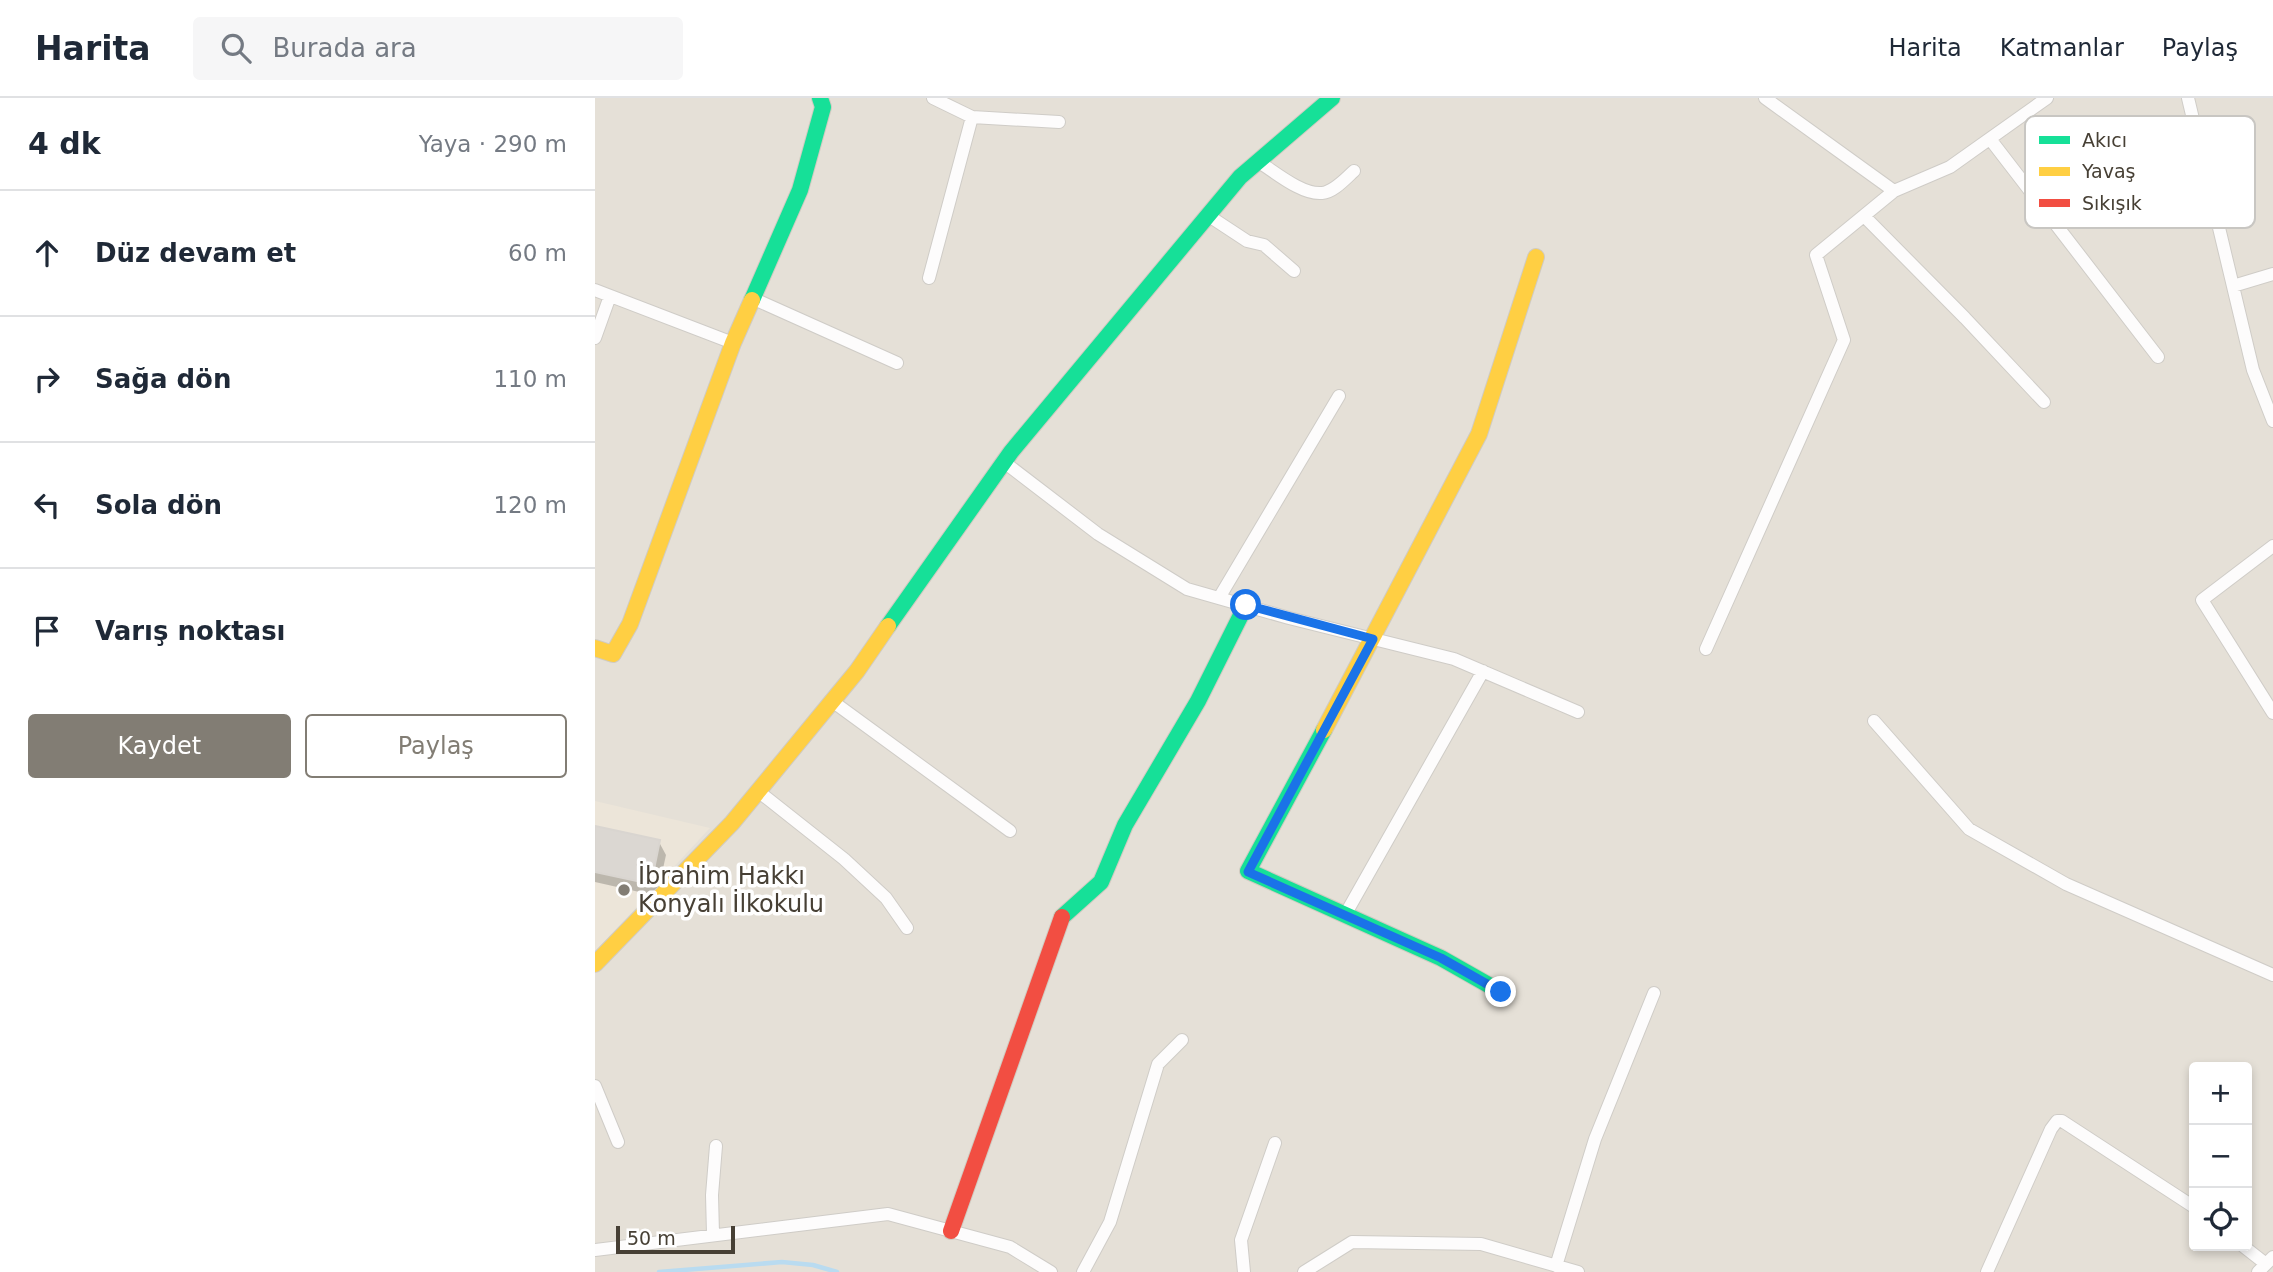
<!DOCTYPE html>
<html lang="tr">
<meta charset="utf-8">
<style>
body{margin:0;font-family:"DejaVu Sans",sans-serif;background:#f6f6f7;color:#1f2937}
.controls{position:absolute;right:21px;bottom:21px;display:grid;overflow:hidden;border-radius:7px;box-shadow:0 4px 10px #0003}
.controls button{width:63px;height:63px;display:grid;place-items:center;padding:0;border:0;border-bottom:2px solid #e0e1e3;background:#fff;color:#1f2937;font:35px sans-serif}
.scale{position:absolute;left:21px;bottom:18px;width:119px;box-sizing:border-box;padding-left:7px;border:4px solid #474035;border-top:0;font-size:19px;line-height:24px;white-space:nowrap;color:#474035;-webkit-text-stroke:5px #fff;paint-order:stroke}
.stop{position:absolute;width:21px;height:21px;margin:-16px;border:5px solid #1a73e8;border-radius:50%;background:#fff}
.stop.end{background:#1a73e8;border-color:#fff;box-shadow:0 2px 7px #0008}
.list{margin:0;padding:0;list-style:none}
h2{display:flex;justify-content:space-between;align-items:center;height:91px;margin:0;padding:0 28px;font-size:30px}
h2 small{font-size:23px;font-weight:400;color:#747a83}
.list li{display:grid;grid-template-columns:46px 1fr auto;gap:21px;align-items:center;box-sizing:border-box;height:126px;padding:0 28px;border-top:2px solid #e0e1e3}
.list b{display:block;font-size:26px;white-space:nowrap}
.list em{font-size:23px;font-style:normal;color:#747a83}
.actions{display:flex;gap:14px;padding:21px 28px}
.actions a{flex:1;padding:16px 0;border:2px solid #827d74;border-radius:7px;text-align:center;font-size:24px;color:#827d74}
.actions .main{background:#827d74;color:#fff}
.icon{flex:none;width:38px;height:38px;fill:none;stroke:currentColor;stroke-width:2;stroke-linecap:round;stroke-linejoin:round}
.map{position:relative;flex:none;width:1678px;height:1174px;overflow:hidden}
header{display:flex;align-items:center;gap:42px;box-sizing:border-box;height:98px;padding:0 35px;background:#fff;border-bottom:2px solid #e0e1e3}
header strong{font-size:33px}
nav{display:flex;gap:38px;margin-inline-start:auto;font-size:24px}
.search{width:490px;height:63px;background:#f6f6f7;display:flex;align-items:center;gap:18px;box-sizing:border-box;padding:0 24px;border-radius:7px;color:#747a83;font-size:26px}
main{display:flex}
aside{flex:1;background:#fff}
.map>svg:first-child{display:block}
.residential{fill:#e5e0d7;fill-rule:evenodd}
.education{fill:#ece5d9}
.shadow{fill:#0003}
.lines{fill:none;stroke-linecap:round;stroke-linejoin:round}
.stream{stroke:#b9dbf0;stroke-width:4.5}
.building{fill:#dbd7d2;stroke:#d9d5d0;stroke-width:2}
.street-casing{stroke:#cfccc7;stroke-width:14}
.fast-casing{stroke:#d0cbc1;stroke-width:18}
.slow-casing{stroke:#d0cbc1;stroke-width:18}
.jam-casing{stroke:#d0cbc1;stroke-width:18}
.street{stroke:#fdfcfc;stroke-width:12}
.fast{stroke:#16e098;stroke-width:16}
.slow{stroke:#ffcf43;stroke-width:16}
.jam{stroke:#f24e42;stroke-width:16}
.route{stroke:#1a73e8;stroke-width:9}
.poi-dot{fill:#827d74;stroke:#fff;stroke-width:2.5}
.labels{text-anchor:middle;dominant-baseline:central;stroke-width:7;stroke-linejoin:round;paint-order:stroke}
.poi-label{font-size:24px;fill:#474035;stroke:#fff;text-anchor:start}
.key{fill:#fff;stroke:#c8c6c2;stroke-width:2}
.key-label{font-size:19px;fill:#474035}
</style>
<header>
<strong>Harita</strong>
<div class="search"><svg class="icon" aria-label="search" viewBox="0 0 24 24"><circle cx="10" cy="10" r="6"/><path d="M15 15l6 6"/></svg>Burada ara</div>
<nav><a>Harita</a><a>Katmanlar</a><a>Paylaş</a></nav>
</header>
<main>
<aside>
<h2>4 dk<small>Yaya · 290 m</small></h2>
<ul class="list">
<li><svg class="icon" aria-label="ahead" viewBox="0 0 24 24"><path d="M12 20V5M6 11l6-6 6 6"/></svg><div><b>Düz devam et</b></div><em>60 m</em></li>
<li><svg class="icon" aria-label="right" viewBox="0 0 24 24"><path d="M7 20v-9h11M14 6l5 5-5 5"/></svg><div><b>Sağa dön</b></div><em>110 m</em></li>
<li><svg class="icon" aria-label="left" viewBox="0 0 24 24"><path d="M17 20v-9H6M10 6l-5 5 5 5"/></svg><div><b>Sola dön</b></div><em>120 m</em></li>
<li><svg class="icon" aria-label="arrive" viewBox="0 0 24 24"><path d="M6 21V4h12l-3 4 3 4H6"/></svg><div><b>Varış noktası</b></div></li>
</ul>
<div class="actions"><a class="main">Kaydet</a><a>Paylaş</a></div>
</aside>
<div class="map">
<svg width="1678" height="1174" viewBox="0 0 1678 1174">
<rect width="100%" height="100%" fill="#f1eeea"/>
<path class="residential" d="M0,0H1678V1174H0ZM1599,969H1652V1148H1599Z"/>
<path class="education" d="M0,703L115,730L0,854Z"/>
<path class="shadow" d="M0,730L64,744L71,757L62,798L0,784Z"/>
<g class="lines">
<path class="stream" d="M64,1174L187,1164L218,1167L242,1174"/>
</g>
<path class="building" d="M0,728L65,742L56,786L0,774Z"/>
<g class="lines">
<g class="street-casing">
<path id="street" d="M338,0L377,19L464,24
M1170,0L1299,93L1355,69L1452,0
M1593,0L1658,272L1678,323
M1395,41L1563,259
M664,64C680,74 707,97 727,95C739,94 751,80 759,73
M614,118L652,143L669,147L699,173
M1269,118L1370,220L1449,304
M334,180L377,19
M1638,188L1678,176
M0,192L138,245
M157,200L302,265
M0,240L15,198
M409,364L503,436L592,491L694,520L859,561L983,614
M1678,448L1607,502L1678,615
M624,500L744,298
M1111,551L1249,242L1221,157L1299,93
M237,603L415,733
M1279,623L1374,731L1471,786L1678,877
M163,693L249,761L291,800L312,830
M750,817L888,573
M0,988L23,1044
M118,1136L117,1097L121,1048
M1648,1148L1671,1166
M0,1152L293,1116L415,1149L456,1174
M961,1168L1000,1041L1059,895
M488,1174L515,1124L563,966L587,942
M649,1174L646,1142L680,1045
M709,1174L757,1144L886,1146L983,1174
M1392,1174L1456,1031L1462,1023H1467L1599,1109
M1663,1174L1678,1159"/>
</g>
<g class="fast-casing">
<path id="fast" d="M157,202L205,92L228,9L225,0
M293,528L416,354L645,79L737,0
M729,632L653,773L846,860L906,894
M467,819L506,784L530,727L603,603L651,507"/>
</g>
<g class="slow-casing">
<path id="slow" d="M0,550L18,556L35,526L138,245L157,202
M729,632L884,336L941,159
M0,866L137,725L262,573L293,528"/>
</g>
<g class="jam-casing">
<path id="jam" d="M356,1133L467,819"/>
</g>
<use href="#street" class="street"/>
<use href="#fast" class="fast"/>
<use href="#slow" class="slow"/>
<use href="#jam" class="jam"/>
</g>
<g class="lines">
<path class="route" d="M651,507L778,541L653,774L846,860L906,894"/>
</g>
<circle class="poi-dot" cx="29" cy="792" r="7"/>
<g class="labels">
<g class="poi-label">
<text x="43" y="778">İbrahim Hakkı<tspan x="43" dy="28">Konyalı İlkokulu</tspan></text>
</g>
</g>
<rect x="1430" y="18" width="230" height="112" rx="10" class="key"/>
<rect x="1444" y="38" width="31" height="8" fill="#16e098"/>
<rect x="1444" y="69" width="31" height="9" fill="#ffcf43"/>
<rect x="1444" y="101" width="31" height="8" fill="#f24e42"/>
<g class="key-label">
<text x="1487" y="49">Akıcı</text>
<text x="1487" y="80">Yavaş</text>
<text x="1487" y="112">Sıkışık</text>
</g>
</svg>
<div class="controls">
<button>+</button>
<button>−</button>
<button><svg class="icon" aria-label="locate" viewBox="0 0 24 24"><circle cx="12" cy="12" r="6"/><path d="M12 2v4M12 18v4M2 12h4M18 12h4"/></svg></button>
</div>
<div class="scale">50 m</div>
<div class="stop" style="left:651px;top:507px"></div>
<div class="stop end" style="left:906px;top:894px"></div>
</div>
</main>
